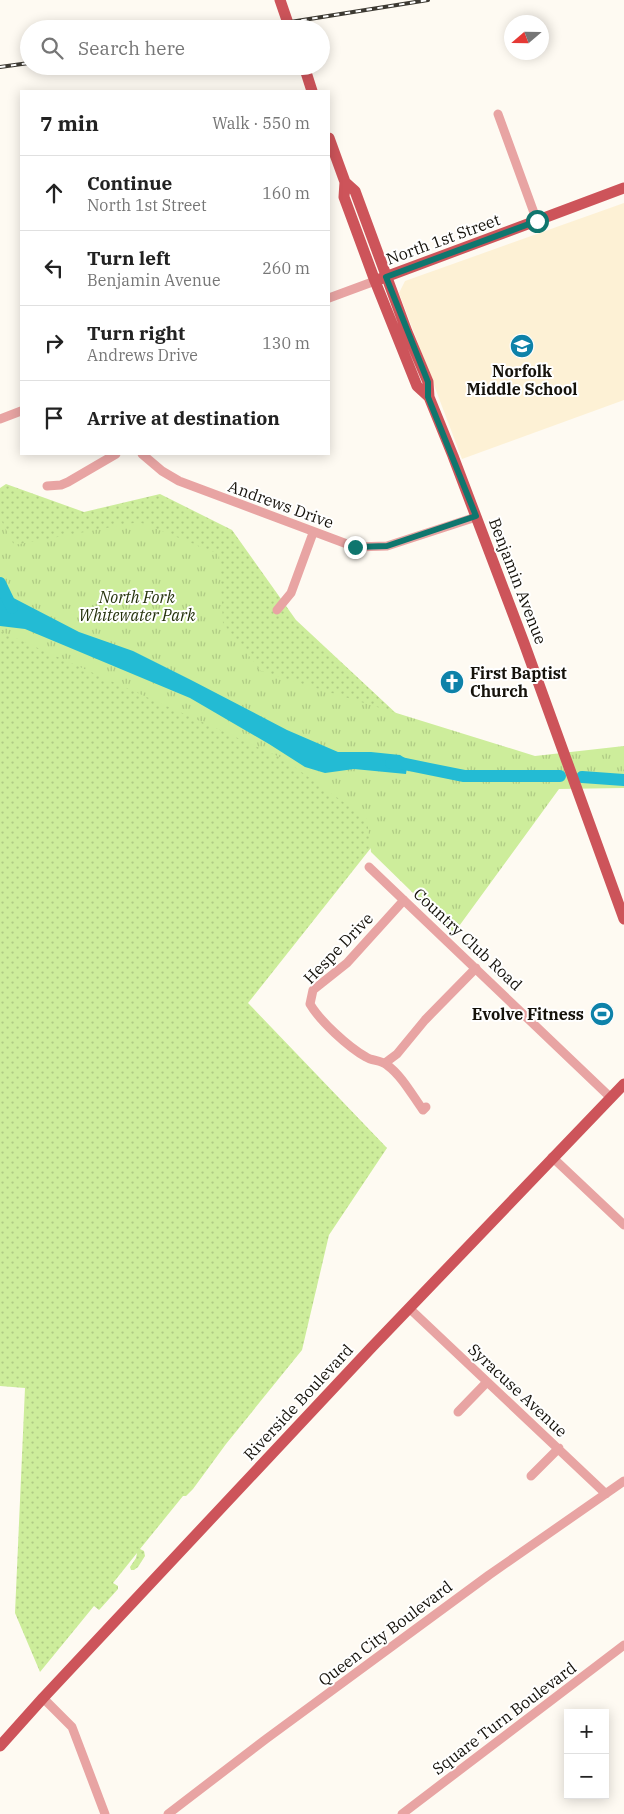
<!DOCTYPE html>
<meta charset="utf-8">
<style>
body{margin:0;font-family:"IBM Plex Serif",serif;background:#f2f2f2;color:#222}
.controls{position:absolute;right:15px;bottom:15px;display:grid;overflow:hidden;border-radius:0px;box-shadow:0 2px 12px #0003}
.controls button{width:45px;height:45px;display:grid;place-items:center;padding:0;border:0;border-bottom:1px solid #e0e0e0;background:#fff;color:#222;font:25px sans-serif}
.compass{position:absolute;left:504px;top:15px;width:45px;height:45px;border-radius:50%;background:#fff;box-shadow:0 2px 12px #0003;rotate:250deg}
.stop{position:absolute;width:15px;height:15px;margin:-11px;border:4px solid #0f766e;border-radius:50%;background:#fff}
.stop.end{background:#0f766e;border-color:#fff;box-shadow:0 1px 5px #0008}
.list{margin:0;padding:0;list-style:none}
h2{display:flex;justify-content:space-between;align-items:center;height:65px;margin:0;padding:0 20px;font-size:21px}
h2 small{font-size:16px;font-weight:400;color:#767676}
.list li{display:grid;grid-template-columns:32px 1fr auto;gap:15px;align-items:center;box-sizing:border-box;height:75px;padding:0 20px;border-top:1px solid #e0e0e0}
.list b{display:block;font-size:19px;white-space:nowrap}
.list p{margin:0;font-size:16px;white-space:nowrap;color:#767676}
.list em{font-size:16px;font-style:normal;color:#767676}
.icon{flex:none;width:28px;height:28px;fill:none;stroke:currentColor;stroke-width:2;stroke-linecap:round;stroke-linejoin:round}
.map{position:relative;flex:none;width:624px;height:1814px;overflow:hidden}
.search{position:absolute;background:#fff;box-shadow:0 2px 12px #0003;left:20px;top:20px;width:310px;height:55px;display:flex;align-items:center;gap:12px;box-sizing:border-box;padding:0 18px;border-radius:28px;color:#767676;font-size:19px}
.panel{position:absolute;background:#fff;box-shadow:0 2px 12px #0003;left:20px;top:90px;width:310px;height:365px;border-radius:0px}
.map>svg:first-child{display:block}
.built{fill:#fdf1d5}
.grass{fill:url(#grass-dots)}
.park{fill:url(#park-tufts)}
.water{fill:#23bbd4}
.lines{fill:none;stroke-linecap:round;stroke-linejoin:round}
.river{stroke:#23bbd4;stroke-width:12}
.minor{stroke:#e8a4a3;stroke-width:9}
.major{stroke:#cd545a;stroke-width:11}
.rail-casing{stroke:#3c3932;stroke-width:4}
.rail{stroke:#fff;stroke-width:2;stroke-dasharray:5.5;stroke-linecap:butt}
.route{stroke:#0f766e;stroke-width:6}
.labels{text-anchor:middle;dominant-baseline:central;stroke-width:4;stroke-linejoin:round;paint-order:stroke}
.street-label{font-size:16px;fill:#15120b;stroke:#fff}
.poi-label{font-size:16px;font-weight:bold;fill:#15120b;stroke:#fff}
.park-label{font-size:16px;font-style:italic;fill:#25320c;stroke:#fff}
</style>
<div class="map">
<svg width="624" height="1814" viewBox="0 0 624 1814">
<defs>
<pattern id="grass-dots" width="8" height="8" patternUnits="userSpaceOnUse" patternTransform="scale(1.25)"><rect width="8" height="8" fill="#cded9b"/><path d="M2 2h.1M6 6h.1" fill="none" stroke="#afca84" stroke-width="1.8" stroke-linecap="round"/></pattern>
<pattern id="park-tufts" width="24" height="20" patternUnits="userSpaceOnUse" patternTransform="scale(1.25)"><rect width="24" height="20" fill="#cded9b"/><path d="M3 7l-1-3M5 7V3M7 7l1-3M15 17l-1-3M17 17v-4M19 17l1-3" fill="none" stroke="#afca84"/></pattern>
</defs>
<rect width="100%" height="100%" fill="#fefaf2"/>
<path class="built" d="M624,203V400L462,459L399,293L405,281Z"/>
<path class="grass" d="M6,484L84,512L160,494L232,530L296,620L443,757L248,1003L387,1148L329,1235L302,1350L226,1444L193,1489L186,1496H183L140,1549L144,1551L145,1556L138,1567L134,1570H131L130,1567L136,1558L137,1553L113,1583L118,1586V1589L100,1609L99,1610L94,1606L40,1672L15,1613L25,1388L0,1386V488Z"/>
<path class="park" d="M0,518L14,545L139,522L219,554L223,623L261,671L535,756L624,746V788L559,789L454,933L371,852L367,819L282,758L0,631Z"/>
<path class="water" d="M0,591L79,632L133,651L191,680L287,730L338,752H371L400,755L408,760L406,774L354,769L325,773L305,767L269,744L190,698L25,629L0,626Z"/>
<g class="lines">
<path class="river" d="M0,583L12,608
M391,763H400L464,776H560
M582,777L624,780"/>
<path class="minor" d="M498,114L537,221
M329,298L375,281
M0,419L21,411
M142,454L162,471L179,481L355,547L387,546L476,517
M47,486L61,485L68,482L116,454
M277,610L291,593L313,533
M369,867L610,1097
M404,900L347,963L313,990L310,1004C320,1021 348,1047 366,1057C372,1061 381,1060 387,1065C402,1076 412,1095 423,1110L426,1107
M385,1063L397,1054L425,1020L476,968
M552,1157L624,1225
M409,1308L606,1494
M458,1412L487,1382
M531,1476L559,1448
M43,1698L72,1727L105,1814
M168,1814L266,1739L489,1575L624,1481
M402,1814L624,1645"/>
<path class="major" d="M280,0L290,29
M304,66L312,91
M329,138L345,182L344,197L375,281L417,386L429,397
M345,182L355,191L407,332L428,382L429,397L453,456L524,643L624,919
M380,279L624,188
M0,1746L43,1698L371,1348L624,1084"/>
<g class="rail-casing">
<path id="rail" d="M247,29L428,0
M0,67L29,63"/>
</g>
<use href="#rail" class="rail"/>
</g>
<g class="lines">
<path class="route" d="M355,547L387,546L476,516L428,397V382L386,277L537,221"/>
</g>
<defs>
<g id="school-disc" transform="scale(1.25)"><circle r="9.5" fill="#0e82a9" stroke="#fff"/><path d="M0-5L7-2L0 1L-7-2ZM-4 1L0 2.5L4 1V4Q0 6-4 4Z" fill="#fff"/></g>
<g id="church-disc" transform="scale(1.25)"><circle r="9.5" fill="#0e82a9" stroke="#fff"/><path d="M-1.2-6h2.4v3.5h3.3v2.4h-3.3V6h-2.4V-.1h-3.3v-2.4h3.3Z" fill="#fff"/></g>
<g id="stadium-disc" transform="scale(1.25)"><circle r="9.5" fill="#0e82a9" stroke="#fff"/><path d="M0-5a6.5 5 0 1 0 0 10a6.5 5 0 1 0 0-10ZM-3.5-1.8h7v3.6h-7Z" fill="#fff"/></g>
</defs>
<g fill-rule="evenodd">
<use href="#school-disc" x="522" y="346"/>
<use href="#church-disc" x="452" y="682"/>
<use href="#stadium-disc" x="602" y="1014"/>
</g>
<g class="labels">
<g class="street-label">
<text transform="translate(443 239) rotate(-20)">North 1st Street</text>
<text transform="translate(281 504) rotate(20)">Andrews Drive</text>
<text transform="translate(518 581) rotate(69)">Benjamin Avenue</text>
<text transform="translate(468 939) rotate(43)">Country Club Road</text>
<text transform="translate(338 948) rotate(-46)">Hespe Drive</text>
<text transform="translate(518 1390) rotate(43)">Syracuse Avenue</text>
<text transform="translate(298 1402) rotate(-47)">Riverside Boulevard</text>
<text transform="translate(385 1633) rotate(-37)">Queen City Boulevard</text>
<text transform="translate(504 1718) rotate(-37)">Square Turn Boulevard</text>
</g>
<g class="poi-label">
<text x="522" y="371">Norfolk<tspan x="522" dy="18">Middle School</tspan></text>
<text x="470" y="673" text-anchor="start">First Baptist<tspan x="470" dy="18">Church</tspan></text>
<text x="584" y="1014" text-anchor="end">Evolve Fitness</text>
</g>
<g class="park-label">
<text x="137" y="597">North Fork<tspan x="137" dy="18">Whitewater Park</tspan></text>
</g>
</g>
</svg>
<div class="controls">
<button>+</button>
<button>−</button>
</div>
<svg class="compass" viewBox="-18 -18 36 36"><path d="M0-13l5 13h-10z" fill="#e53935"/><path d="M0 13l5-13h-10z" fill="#767676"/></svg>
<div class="stop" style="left:537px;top:221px"></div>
<div class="stop end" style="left:355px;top:547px"></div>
<div class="search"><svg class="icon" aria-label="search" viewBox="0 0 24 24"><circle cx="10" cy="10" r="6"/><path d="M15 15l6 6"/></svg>Search here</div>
<section class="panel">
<h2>7 min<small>Walk · 550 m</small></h2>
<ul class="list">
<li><svg class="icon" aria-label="ahead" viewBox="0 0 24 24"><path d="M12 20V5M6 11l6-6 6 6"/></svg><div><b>Continue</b><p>North 1st Street</p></div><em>160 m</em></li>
<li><svg class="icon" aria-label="left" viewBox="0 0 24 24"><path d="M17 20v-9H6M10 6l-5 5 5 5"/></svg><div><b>Turn left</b><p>Benjamin Avenue</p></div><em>260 m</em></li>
<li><svg class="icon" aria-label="right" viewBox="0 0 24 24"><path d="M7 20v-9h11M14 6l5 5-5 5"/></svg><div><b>Turn right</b><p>Andrews Drive</p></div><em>130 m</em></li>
<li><svg class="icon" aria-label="arrive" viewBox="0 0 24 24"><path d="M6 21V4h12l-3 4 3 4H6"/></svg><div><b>Arrive at destination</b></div></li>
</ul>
</section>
</div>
